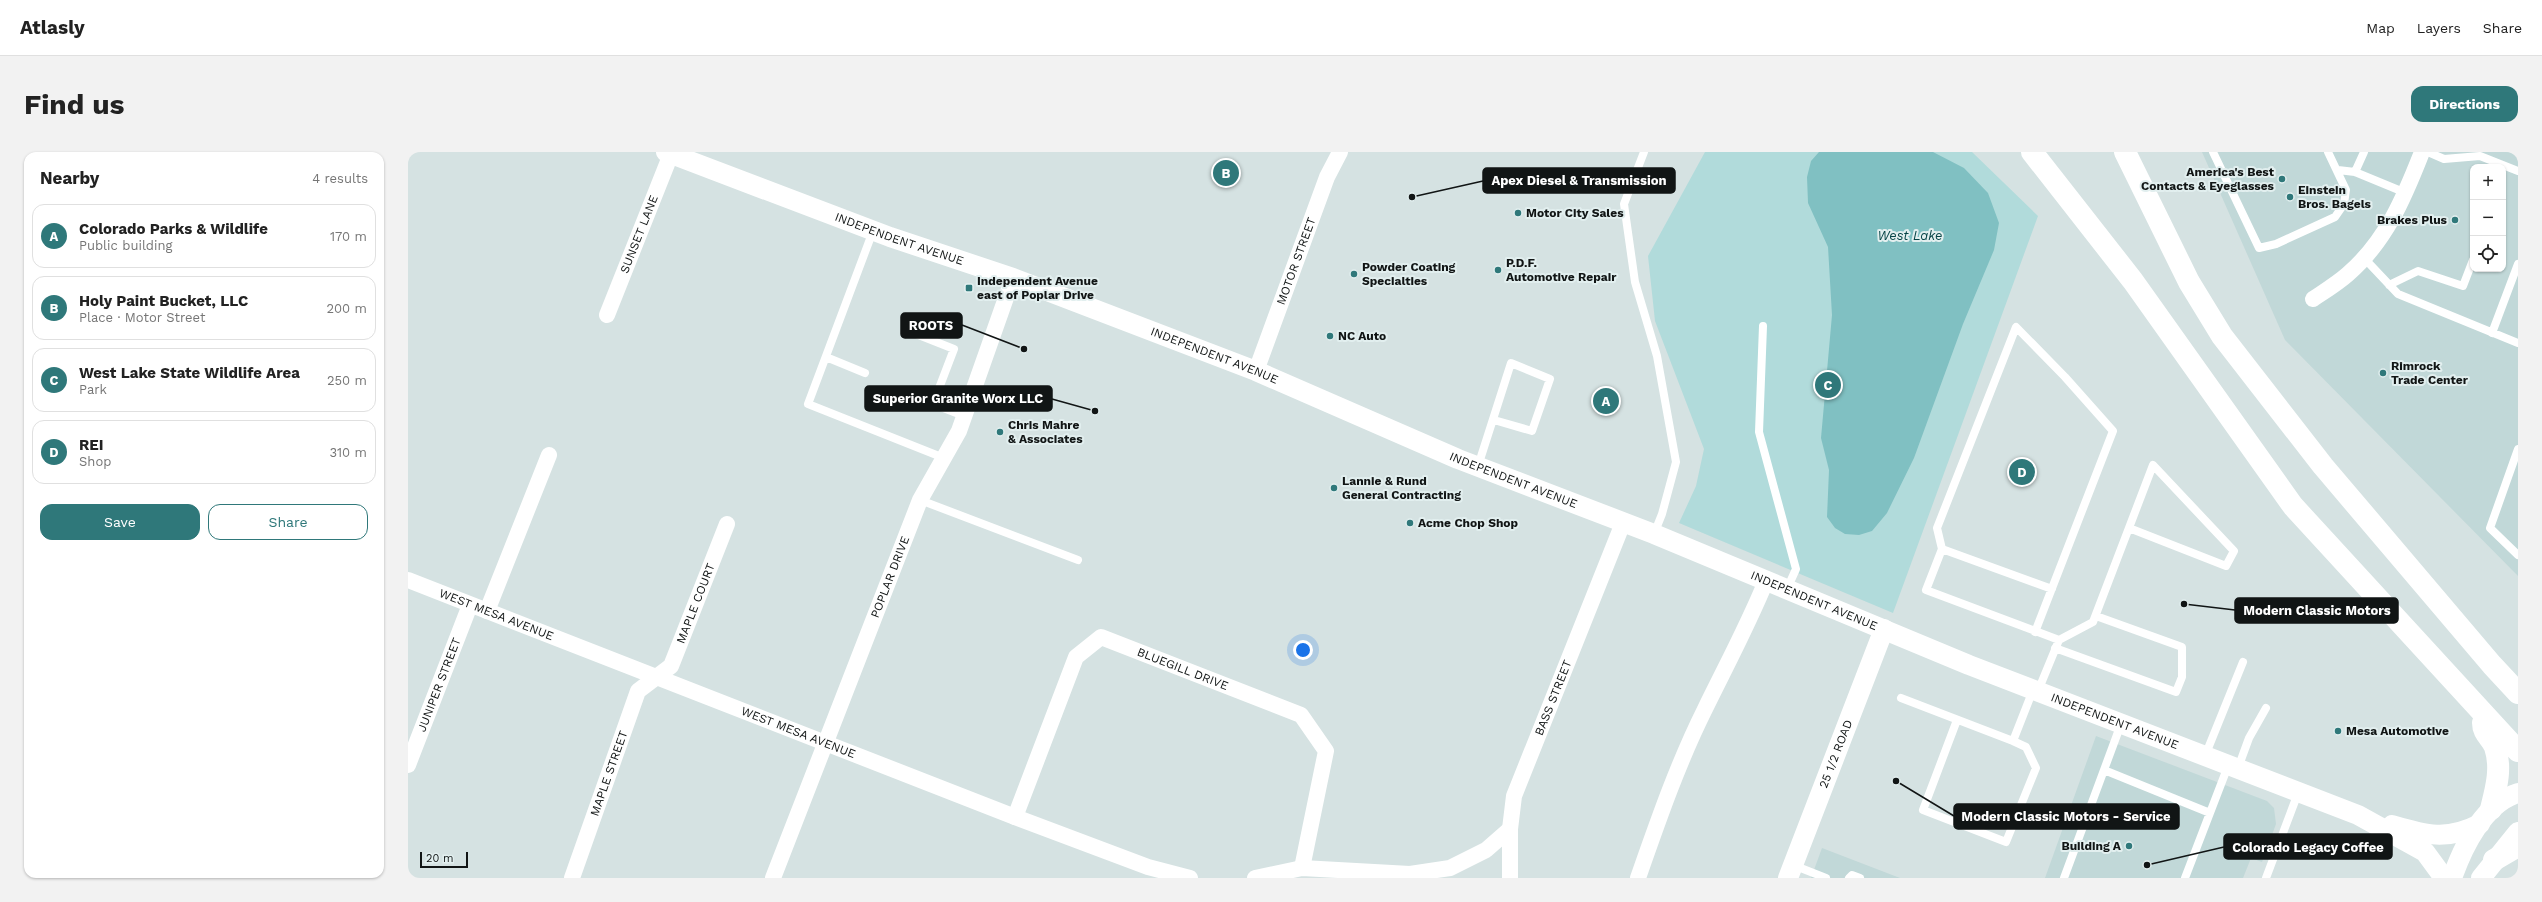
<!DOCTYPE html>
<meta charset="utf-8">
<style>
body{margin:0;font-family:"Work Sans",sans-serif;background:#f2f2f2;color:#222}
.controls{position:absolute;right:12px;top:12px;display:grid;overflow:hidden;border-radius:8px;box-shadow:0 1px 3px #0004}
.controls button{width:36px;height:36px;display:grid;place-items:center;padding:0;border:0;border-bottom:1px solid #e0e0e0;background:#fff;color:#222;font:20px sans-serif}
.scale{position:absolute;left:12px;bottom:10px;width:48px;box-sizing:border-box;padding-left:4px;border:2px solid #111515;border-top:0;font-size:11px;line-height:14px;white-space:nowrap;color:#111515;-webkit-text-stroke:3px #e2efef;paint-order:stroke}
.you{position:absolute;left:895px;top:498px;width:14px;height:14px;margin:-10px;border:3px solid #fff;border-radius:50%;background:#1a73e8;box-shadow:0 0 0 6px #1a73e833}
.badge{display:grid;place-items:center;width:26px;height:26px;border-radius:50%;background:#2f787a;color:#fff;font-size:13px;font-weight:700}
.pin{position:absolute;translate:-50% -50%;border:2px solid #fff;box-shadow:0 1px 4px #0006}
.list{margin:0;padding:0;list-style:none}
h2{display:flex;justify-content:space-between;align-items:center;height:52px;margin:0;padding:0 16px;font-size:17px}
h2 small{font-size:13px;font-weight:400;color:#767676}
.list li{display:grid;grid-template-columns:26px 1fr auto;gap:12px;align-items:center;box-sizing:border-box;height:64px;margin:0 8px 8px;padding:0 8px;border:1px solid #e0e0e0;border-radius:12px}
.list b{display:block;font-size:15px;white-space:nowrap}
.list p{margin:0;font-size:13px;white-space:nowrap;color:#767676}
.list em{font-size:13px;font-style:normal;color:#767676}
.actions{display:flex;gap:8px;padding:12px 16px}
.actions a{flex:1;padding:9px 0;border:1px solid #2f787a;border-radius:12px;text-align:center;font-size:14px;color:#2f787a}
.actions .main{background:#2f787a;color:#fff}
.icon{flex:none;width:22px;height:22px;fill:none;stroke:currentColor;stroke-width:2;stroke-linecap:round;stroke-linejoin:round}
.map{position:relative;flex:none;width:2110px;height:726px;overflow:hidden;border-radius:12px}
header{display:flex;align-items:center;gap:24px;box-sizing:border-box;height:56px;padding:0 20px;background:#fff;border-bottom:1px solid #e0e0e0}
header strong{font-size:19px}
nav{display:flex;gap:22px;margin-inline-start:auto;font-size:14px}
.intro{display:flex;align-items:center;justify-content:space-between;box-sizing:border-box;height:96px;padding:0 24px}
h1{margin:0;font-size:28px}
.button{padding:10px 18px;border-radius:12px;background:#2f787a;color:#fff;font-size:14px;font-weight:700}
main{display:flex;gap:24px;padding:0 24px}
aside{flex:1;background:#fff;border-radius:12px;box-shadow:0 1px 3px #0004}
.map>svg:first-child{display:block}
.built{fill:#c1d8d8;fill-rule:evenodd}
.green{fill:#b1dbdb}
.water{fill:#80c0c2}
.lines{fill:none;stroke-linecap:round;stroke-linejoin:round}
.service{stroke:#fff;stroke-width:8}
.minor{stroke:#fff;stroke-width:16}
.tertiary{stroke:#fff;stroke-width:20}
.trunk{stroke:#fff;stroke-width:22}
.poi-dot{fill:#2f787a;stroke:#e2efef;stroke-width:1.5}
.labels{text-anchor:middle;dominant-baseline:central;stroke-width:4;stroke-linejoin:round;paint-order:stroke}
.poi-label{font-size:12px;font-weight:bold;fill:#111515;stroke:#e2efef;text-anchor:start}
.street-label{font-size:12px;fill:#111515;stroke:#e2efef}
.water-label{font-size:13px;font-style:italic;fill:#064446;stroke:#e2efef}
.leader{fill:none;stroke:#111515;stroke-width:1.5}
.callout-dot{fill:#111515;stroke:#e2efef;stroke-width:1.5}
.callout{fill:#111515;stroke:#111515;stroke-width:1.5}
.callout-label{font-size:13px;text-anchor:middle;font-weight:bold;fill:#fff}
</style>
<header>
<strong>Atlasly</strong>
<nav><a>Map</a><a>Layers</a><a>Share</a></nav>
</header>
<div class="intro"><h1>Find us</h1><a class="button">Directions</a></div>
<main>
<aside>
<h2>Nearby<small>4 results</small></h2>
<ul class="list">
<li><span class="badge">A</span><div><b>Colorado Parks &amp; Wildlife</b><p>Public building</p></div><em>170 m</em></li>
<li><span class="badge">B</span><div><b>Holy Paint Bucket, LLC</b><p>Place · Motor Street</p></div><em>200 m</em></li>
<li><span class="badge">C</span><div><b>West Lake State Wildlife Area</b><p>Park</p></div><em>250 m</em></li>
<li><span class="badge">D</span><div><b>REI</b><p>Shop</p></div><em>310 m</em></li>
</ul>
<div class="actions"><a class="main">Save</a><a>Share</a></div>
</aside>
<div class="map">
<svg width="2110" height="726" viewBox="0 0 2110 726">
<rect width="100%" height="100%" fill="#d5e2e2"/>
<path class="built" d="M1794,0H2110V424L1877,188ZM2065,15H2095V117H2065Z
M1688,584L1859,649L1866,656L1868,672L1854,710L1843,706L1835,726H1637Z
M1414,696L1492,726H1403Z"/>
<path class="green" d="M1297,0H1564L1630,64L1485,461L1271,371L1288,334L1296,297L1247,169L1240,104Z"/>
<path class="water" d="M1411,0H1525L1556,16L1580,41L1591,71L1586,98L1555,172L1506,306L1479,361L1464,379L1451,383L1437,382L1427,376L1419,365L1421,318L1413,286L1424,163L1420,95L1400,51L1399,25L1403,9Z"/>
<g class="lines">
<path class="service" d="M1236,0L1216,52L1227,130L1249,204L1268,310L1254,362L1246,382
M1805,0L1851,96L1868,92L1927,65L1936,52L1938,38L1920,0
M2020,0L2036,7L2072,4L2110,19
M1930,18L1947,20L1998,41
M1947,20L1956,0
M465,79L400,252L536,306
M1956,106L1990,142L2110,191
M1981,133L2010,119L2055,134L2065,108
M1355,174L1351,280L1388,417L1379,437
M2084,181L2110,112
M508,182L546,197L525,252L556,264
M418,205L457,221
M2110,297L2082,376L2110,403
M1070,314L1103,211L1142,227L1124,279L1086,268
M512,348L670,408
M1534,397L1644,437
M1627,480L1705,279L1657,225L1608,175L1529,376L1534,397L1518,438L1651,488L1630,539
M1651,488L1685,470L1745,313L1826,399L1818,414L1721,376
M1647,496L1768,540L1774,525V495L1688,464
M1493,546L1605,589
M1549,568L1515,658L1598,690L1628,616L1618,595L1605,589L1625,538
M1797,604L1835,510
M1830,616L1841,586L1858,556
M1696,618L1802,661
M1385,713L1418,726
M1441,726L1444,723L1452,726
M1656,726L1713,572
M1777,726L1820,614
M1858,726L1890,641"/>
<g class="minor">
<path d="M1905,147C1917,139 1930,131 1940,122C1978,89 1996,46 2014,0"/>
<path id="s1" d="M199,163L263,2"/>
<path id="s2" d="M848,219L919,25L932,0"/>
<path id="s3" d="M0,428L607,665L740,715L782,726"/>
<path d="M79,459L141,303"/>
<path id="s4" d="M0,613L62,453"/>
<path id="s5" d="M607,665L668,505L693,485L893,563L918,599L894,716"/>
<path id="s6" d="M164,726L230,539L263,514L319,372"/>
<path id="s7" d="M365,726L512,348L551,279L605,126"/>
<path d="M847,726L894,716L1002,722L1042,716L1078,698L1102,677"/>
<path id="s8" d="M1102,726V677L1106,644L1215,371"/>
<path d="M1230,726C1250,669 1270,611 1297,557C1318,514 1340,473 1358,429"/>
</g>
<g class="tertiary">
<path id="s9" d="M258,0L482,85L605,126L848,219L1050,307L1246,382L1561,513L1950,663L2017,700L2036,726"/>
<path d="M1984,673C2018,683 2039,689 2072,672"/>
<path id="s10" d="M1380,726L1476,477"/>
<path d="M2044,726C2055,695 2076,651 2110,641"/>
<path d="M2073,726L2110,680"/>
</g>
<path class="trunk" d="M1624,0L1725,129L1885,354L2110,599
M1717,0L1781,130L1814,184L1915,314L2084,513L2110,541
M2075,571C2075,582 2083,585 2087,595C2094,616 2088,637 2083,657
M2086,708L2110,694"/>
</g>
<g class="poi-dot">
<circle cx="1874" cy="27" r="4"/>
<circle cx="1882" cy="45" r="4"/>
<circle cx="1110" cy="61" r="4"/>
<circle cx="2047" cy="68" r="4"/>
<circle cx="1090" cy="118" r="4"/>
<circle cx="946" cy="122" r="4"/>
<rect x="557" y="132" width="8" height="8" rx="2"/>
<circle cx="922" cy="184" r="4"/>
<circle cx="1975" cy="221" r="4"/>
<circle cx="592" cy="280" r="4"/>
<circle cx="926" cy="336" r="4"/>
<circle cx="1002" cy="371" r="4"/>
<circle cx="1930" cy="579" r="4"/>
<circle cx="1721" cy="694" r="4"/>
</g>
<g class="labels">
<g class="poi-label">
<text x="1866" y="20" text-anchor="end">America's Best<tspan x="1866" dy="14">Contacts &amp; Eyeglasses</tspan></text>
<text x="1890" y="38">Einstein<tspan x="1890" dy="14">Bros. Bagels</tspan></text>
<text x="1118" y="61">Motor City Sales</text>
<text x="2039" y="68" text-anchor="end">Brakes Plus</text>
<text x="1098" y="111">P.D.F.<tspan x="1098" dy="14">Automotive Repair</tspan></text>
<text x="954" y="115">Powder Coating<tspan x="954" dy="14">Specialties</tspan></text>
<text x="569" y="129">Independent Avenue<tspan x="569" dy="14">east of Poplar Drive</tspan></text>
<text x="930" y="184">NC Auto</text>
<text x="1983" y="214">Rimrock<tspan x="1983" dy="14">Trade Center</tspan></text>
<text x="600" y="273">Chris Mahre<tspan x="600" dy="14">&amp; Associates</tspan></text>
<text x="934" y="329">Lannie &amp; Rund<tspan x="934" dy="14">General Contracting</tspan></text>
<text x="1010" y="371">Acme Chop Shop</text>
<text x="1938" y="579">Mesa Automotive</text>
<text x="1713" y="694" text-anchor="end">Building A</text>
</g>
<g class="street-label">
<text stroke="none"><textPath href="#s1" startOffset="87">SUNSET LANE</textPath></text>
<text stroke="none"><textPath href="#s9" startOffset="249">INDEPENDENT AVENUE</textPath></text>
<text stroke="none"><textPath href="#s2" startOffset="117">MOTOR STREET</textPath></text>
<text stroke="none"><textPath href="#s9" startOffset="585">INDEPENDENT AVENUE</textPath></text>
<text stroke="none"><textPath href="#s9" startOffset="909">INDEPENDENT AVENUE</textPath></text>
<text stroke="none"><textPath href="#s7" startOffset="323">POPLAR DRIVE</textPath></text>
<text stroke="none"><textPath href="#s9" startOffset="1233">INDEPENDENT AVENUE</textPath></text>
<text stroke="none"><textPath href="#s6" startOffset="307">MAPLE COURT</textPath></text>
<text stroke="none"><textPath href="#s3" startOffset="95">WEST MESA AVENUE</textPath></text>
<text stroke="none"><textPath href="#s5" startOffset="291">BLUEGILL DRIVE</textPath></text>
<text stroke="none"><textPath href="#s4" startOffset="86">JUNIPER STREET</textPath></text>
<text stroke="none"><textPath href="#s8" startOffset="188">BASS STREET</textPath></text>
<text stroke="none"><textPath href="#s9" startOffset="1557">INDEPENDENT AVENUE</textPath></text>
<text stroke="none"><textPath href="#s3" startOffset="419">WEST MESA AVENUE</textPath></text>
<text stroke="none"><textPath href="#s10" startOffset="133">25 1/2 ROAD</textPath></text>
<text stroke="none"><textPath href="#s6" startOffset="111">MAPLE STREET</textPath></text>
</g>
<g class="water-label">
<text x="1502" y="83">West Lake</text>
</g>
</g>
<path class="leader" d="M1004 45L1075 29M616 197L554 173M687 259L644 247M1776 452L1827 458M1488 629L1546 664M1739 713L1816 695"/>
<g class="callout-dot">
<circle cx="1004" cy="45" r="4"/>
<circle cx="616" cy="197" r="4"/>
<circle cx="687" cy="259" r="4"/>
<circle cx="1776" cy="452" r="4"/>
<circle cx="1488" cy="629" r="4"/>
<circle cx="1739" cy="713" r="4"/>
</g>
<g class="callout">
<rect x="1075" y="16" width="192" height="25" rx="4"/>
<rect x="493" y="161" width="61" height="25" rx="4"/>
<rect x="457" y="234" width="187" height="25" rx="4"/>
<rect x="1827" y="446" width="163" height="25" rx="4"/>
<rect x="1546" y="652" width="225" height="25" rx="4"/>
<rect x="1816" y="682" width="168" height="25" rx="4"/>
</g>
<g class="callout-label">
<text x="1171" y="33">Apex Diesel &amp; Transmission</text>
<text x="523" y="178">ROOTS</text>
<text x="550" y="251">Superior Granite Worx LLC</text>
<text x="1909" y="463">Modern Classic Motors</text>
<text x="1658" y="669">Modern Classic Motors - Service</text>
<text x="1900" y="700">Colorado Legacy Coffee</text>
</g>
</svg>
<div class="controls">
<button>+</button>
<button>−</button>
<button><svg class="icon" aria-label="locate" viewBox="0 0 24 24"><circle cx="12" cy="12" r="6"/><path d="M12 2v4M12 18v4M2 12h4M18 12h4"/></svg></button>
</div>
<div class="scale">20 m</div>
<div class="you"></div>
<div class="pin badge" style="left:1198px;top:249px">A</div>
<div class="pin badge" style="left:818px;top:21px">B</div>
<div class="pin badge" style="left:1420px;top:233px">C</div>
<div class="pin badge" style="left:1614px;top:320px">D</div>
</div>
</main>
